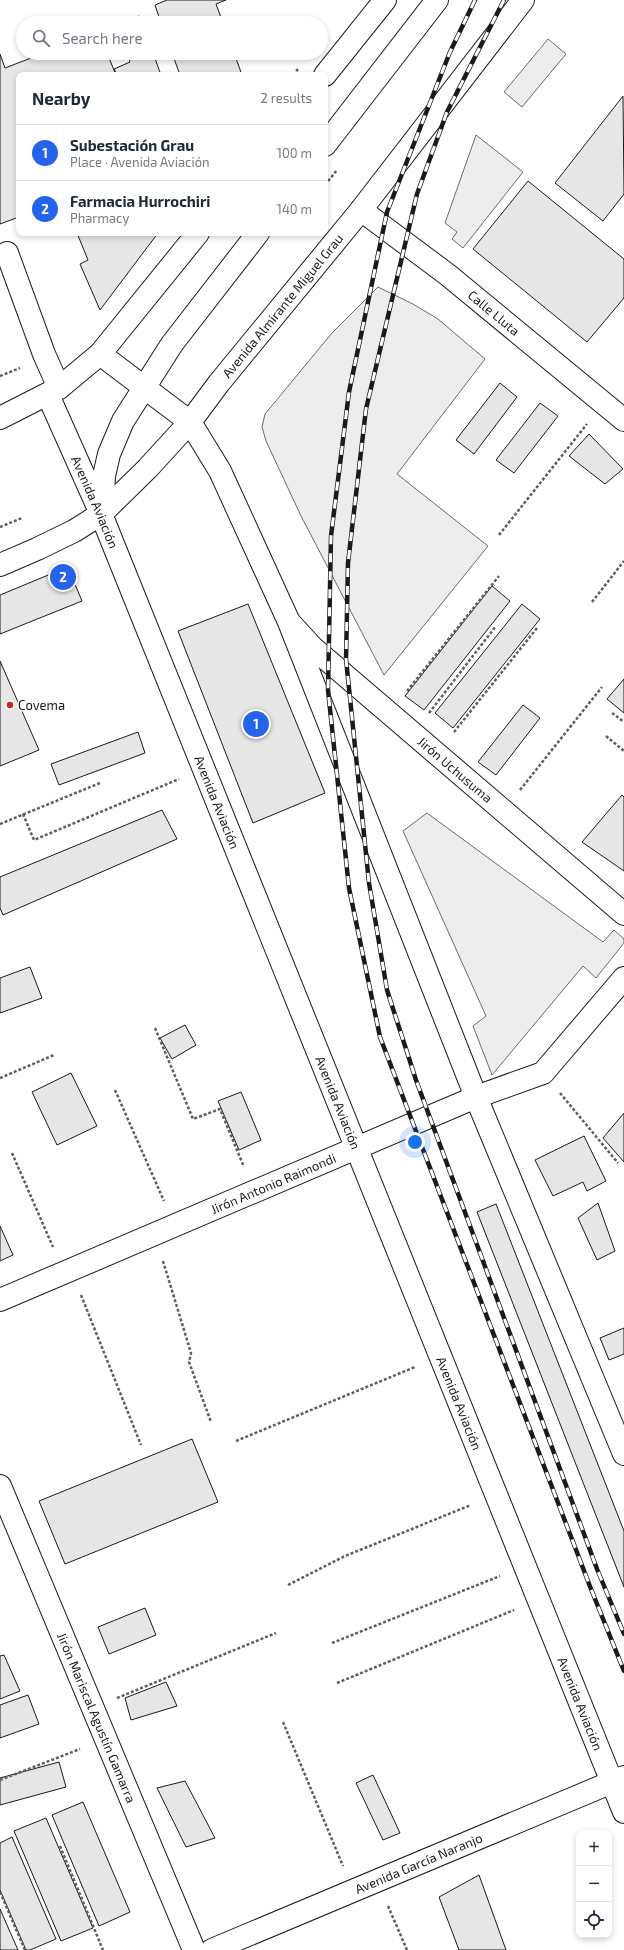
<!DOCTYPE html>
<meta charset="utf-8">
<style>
body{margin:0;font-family:"Exo 2",sans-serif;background:#f2f2f3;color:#1f2937}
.controls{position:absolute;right:12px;bottom:12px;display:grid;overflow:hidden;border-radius:8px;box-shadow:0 2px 6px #0003}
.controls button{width:36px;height:36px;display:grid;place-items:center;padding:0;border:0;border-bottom:1px solid #e0e1e3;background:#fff;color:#1f2937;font:20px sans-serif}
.you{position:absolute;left:415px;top:1142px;width:14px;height:14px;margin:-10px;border:3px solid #fff;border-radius:50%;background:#1a73e8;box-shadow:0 0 0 6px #1a73e833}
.badge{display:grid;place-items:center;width:26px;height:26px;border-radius:50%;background:#2563eb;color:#fff;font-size:13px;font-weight:700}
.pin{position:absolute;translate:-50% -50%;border:2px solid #fff;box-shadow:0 1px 4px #0006}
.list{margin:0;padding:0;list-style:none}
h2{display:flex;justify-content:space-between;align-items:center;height:52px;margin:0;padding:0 16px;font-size:17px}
h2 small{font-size:13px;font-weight:400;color:#747a83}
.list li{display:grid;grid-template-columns:26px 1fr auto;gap:12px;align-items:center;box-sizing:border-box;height:56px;padding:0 16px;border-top:1px solid #e0e1e3}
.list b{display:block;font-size:15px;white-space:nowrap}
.list p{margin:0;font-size:13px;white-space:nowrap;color:#747a83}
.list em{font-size:13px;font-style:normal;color:#747a83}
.icon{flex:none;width:22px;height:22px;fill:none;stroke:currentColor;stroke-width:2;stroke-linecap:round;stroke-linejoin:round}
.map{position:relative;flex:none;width:624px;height:1950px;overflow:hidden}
.search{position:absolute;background:#fff;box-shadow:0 2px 6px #0003;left:16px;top:16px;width:312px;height:44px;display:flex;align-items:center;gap:10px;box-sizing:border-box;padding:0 14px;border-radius:22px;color:#747a83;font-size:15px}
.panel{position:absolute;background:#fff;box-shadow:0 2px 6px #0003;left:16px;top:72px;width:312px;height:164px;border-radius:8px}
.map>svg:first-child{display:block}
.built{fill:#ededed;stroke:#6a6a6a}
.building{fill:#e6e6e6;stroke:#1a1a1a}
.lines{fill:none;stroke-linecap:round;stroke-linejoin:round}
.minor-casing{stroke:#1a1a1a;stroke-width:24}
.major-casing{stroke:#1a1a1a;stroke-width:24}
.path{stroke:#5f5f5f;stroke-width:2.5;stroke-dasharray:3 2;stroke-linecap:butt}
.minor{stroke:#fff;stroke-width:22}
.major{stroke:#fff;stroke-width:22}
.rail-casing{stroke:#1a1a1a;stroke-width:4.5}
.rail{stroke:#fff;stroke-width:3;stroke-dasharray:9;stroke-linecap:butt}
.poi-dot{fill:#c62828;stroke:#fff;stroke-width:1.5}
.labels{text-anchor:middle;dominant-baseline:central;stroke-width:3;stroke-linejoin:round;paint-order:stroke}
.street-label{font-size:13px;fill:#1a1a1a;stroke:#fff}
.poi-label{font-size:13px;fill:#1a1a1a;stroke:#fff;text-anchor:start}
</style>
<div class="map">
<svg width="624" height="1950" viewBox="0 0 624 1950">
<rect width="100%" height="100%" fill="#fff"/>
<path class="built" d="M548,39L566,54L522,107L504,92Z
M476,135L523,172L463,248L452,239L457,232L445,223Z
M378,287L413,304L438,319L485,359L397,474L488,546L384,675L301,516L266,441L262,427L265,414L332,333Z
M427,813L603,942L614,930L624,939V943L596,978L583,966L492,1075L473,1026L486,1016L403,831Z"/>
<path class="building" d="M167,0H226L216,4L223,23H161L155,5Z
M139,16L141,23H120Z
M44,53H107L116,75H19V217L0,224V54L5,68Z
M127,53H153L161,75H117L114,69L130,62Z
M172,53H234L242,75H180Z
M623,96L624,194L603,221L555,183Z
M528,181L624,259V298L587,342L473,249Z
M77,233H158L100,310L80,264L88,260Z
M500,383L517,397L474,454L456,440Z
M540,403L558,416L514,473L496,460Z
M589,434L623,469L605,484L569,456Z
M58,571L72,577L82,601L0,634V595Z
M492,586L510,601L424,710L405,696Z
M248,604L325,793L253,823L178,631Z
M522,604L540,619L453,728L435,713Z
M0,661L39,750L0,766Z
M624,679V713L607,699Z
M523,705L540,718L496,775L478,762Z
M138,732L145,753L59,785L51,764Z
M622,795L624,797V871L582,842Z
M162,810L177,839L3,915L0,908V877Z
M30,967L42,998L0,1013V978Z
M185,1025L196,1045L172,1059L160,1038Z
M71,1073L97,1126L57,1145L32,1092Z
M241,1092L261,1140L239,1150L218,1101Z
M624,1113V1162L603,1138Z
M584,1136L606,1181L587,1191L583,1182L553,1196L535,1160Z
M598,1203L615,1251L597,1260L578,1218Z
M496,1204L624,1531V1587L477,1212Z
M0,1226L13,1255L0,1261Z
M624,1328V1354L609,1360L600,1338Z
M192,1439L218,1502L65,1564L39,1501Z
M145,1608L156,1635L109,1654L98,1627Z
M4,1655L20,1691L0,1699V1656Z
M166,1682L177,1706L131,1720L125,1698Z
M28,1695L39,1724L0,1738V1705Z
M59,1762L66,1787L0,1805V1778Z
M373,1775L400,1833L383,1840L356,1783Z
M185,1781L215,1838L186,1847L157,1788Z
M83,1802L130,1912L99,1926L52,1815Z
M46,1818L93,1928L61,1941L14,1831Z
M12,1837L56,1939L30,1950H26L0,1890V1843Z
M479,1875L506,1950H459L439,1897Z
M0,1909L18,1950H0Z"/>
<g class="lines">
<g class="minor-casing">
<g id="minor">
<path id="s1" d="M361,210L448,275L624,420"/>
<path d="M7,253L44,354L59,388"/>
<path id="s2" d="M290,623L312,647L624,914"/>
<path id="s3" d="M0,1300L476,1097L543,1073L624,978"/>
<path id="s4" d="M0,1486L194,1950"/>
<path id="s5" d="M212,1950L624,1777"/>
</g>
</g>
<g class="major-casing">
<g id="major">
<path d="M325,75L385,0"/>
<path d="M325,145L437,0"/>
<path d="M100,354L190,422L220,471L289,622L476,1097L624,1454"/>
<path id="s6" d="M48,395L101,514L624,1812"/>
<path d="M0,418L59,388L100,354L198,233"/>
<path d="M102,512L104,476L109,454L123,421L172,344L258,233"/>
<path id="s7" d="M0,565L37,549L74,531L101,514L148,468L190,422L219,383L361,210L523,0"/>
</g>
</g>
<path class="path" d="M293,75L298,69
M325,185L337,170
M0,376L20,368
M0,527L22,518
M499,535L587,424
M592,602L624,561
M407,691L499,576
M429,713L496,626
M612,713L624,722
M454,732L537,628
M606,736L624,751
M520,790L602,687
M23,814L34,840L179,779
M0,824L100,783
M155,1028L193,1119L220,1109L244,1167
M0,1078L54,1055
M115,1090L164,1201
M560,1093L618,1163
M12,1153L53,1247
M163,1261L191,1353L189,1362L211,1422
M81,1295L141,1445
M236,1441L415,1367
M288,1585L345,1556L471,1505
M332,1643L500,1576
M337,1683L514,1610
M117,1698L276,1633
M283,1722L343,1866
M0,1780L80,1749
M60,1846L103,1950
M0,1892L25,1950
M388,1906L407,1950"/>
<use href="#minor" class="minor"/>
<use href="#major" class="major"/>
<g class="rail-casing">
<path id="rail" d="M475,0L450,52L387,212L349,392L331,536L328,690L349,888L380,1037L591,1589L624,1671
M504,0L447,112L417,194L366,409L348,563L346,659L369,883L387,990L416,1080L597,1569L624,1634"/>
</g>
<use href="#rail" class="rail"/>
</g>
<circle class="poi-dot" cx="10" cy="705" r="4"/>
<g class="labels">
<g class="street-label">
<text stroke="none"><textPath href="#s7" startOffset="390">Avenida Almirante Miguel Grau</textPath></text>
<text stroke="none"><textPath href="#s1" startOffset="168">Calle Lluta</textPath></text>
<text stroke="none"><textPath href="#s6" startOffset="117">Avenida Aviación</textPath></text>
<text stroke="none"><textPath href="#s2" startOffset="221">Jirón Uchusuma</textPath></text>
<text stroke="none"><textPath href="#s6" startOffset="441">Avenida Aviación</textPath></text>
<text stroke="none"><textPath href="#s6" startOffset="765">Avenida Aviación</textPath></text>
<text stroke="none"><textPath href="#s3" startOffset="297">Jirón Antonio Raimondi</textPath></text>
<text stroke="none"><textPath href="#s6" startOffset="1089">Avenida Aviación</textPath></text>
<text stroke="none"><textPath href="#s6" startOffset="1413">Avenida Aviación</textPath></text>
<text stroke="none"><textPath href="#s4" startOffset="251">Jirón Mariscal Agustín Gamarra</textPath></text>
<text stroke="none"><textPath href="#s5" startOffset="224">Avenida García Naranjo</textPath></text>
</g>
<g class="poi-label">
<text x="18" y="705">Covema</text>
</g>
</g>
</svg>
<div class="controls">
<button>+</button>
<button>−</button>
<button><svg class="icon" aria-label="locate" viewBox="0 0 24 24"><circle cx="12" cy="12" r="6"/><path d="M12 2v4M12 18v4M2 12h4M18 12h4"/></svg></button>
</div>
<div class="you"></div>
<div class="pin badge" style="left:256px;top:724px">1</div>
<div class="pin badge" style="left:63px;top:577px">2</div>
<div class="search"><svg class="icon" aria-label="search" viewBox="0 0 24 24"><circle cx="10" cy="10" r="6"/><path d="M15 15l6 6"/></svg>Search here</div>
<section class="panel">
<h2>Nearby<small>2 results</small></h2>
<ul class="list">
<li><span class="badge">1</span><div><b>Subestación Grau</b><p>Place · Avenida Aviación</p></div><em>100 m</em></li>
<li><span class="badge">2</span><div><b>Farmacia Hurrochiri</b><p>Pharmacy</p></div><em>140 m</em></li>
</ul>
</section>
</div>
